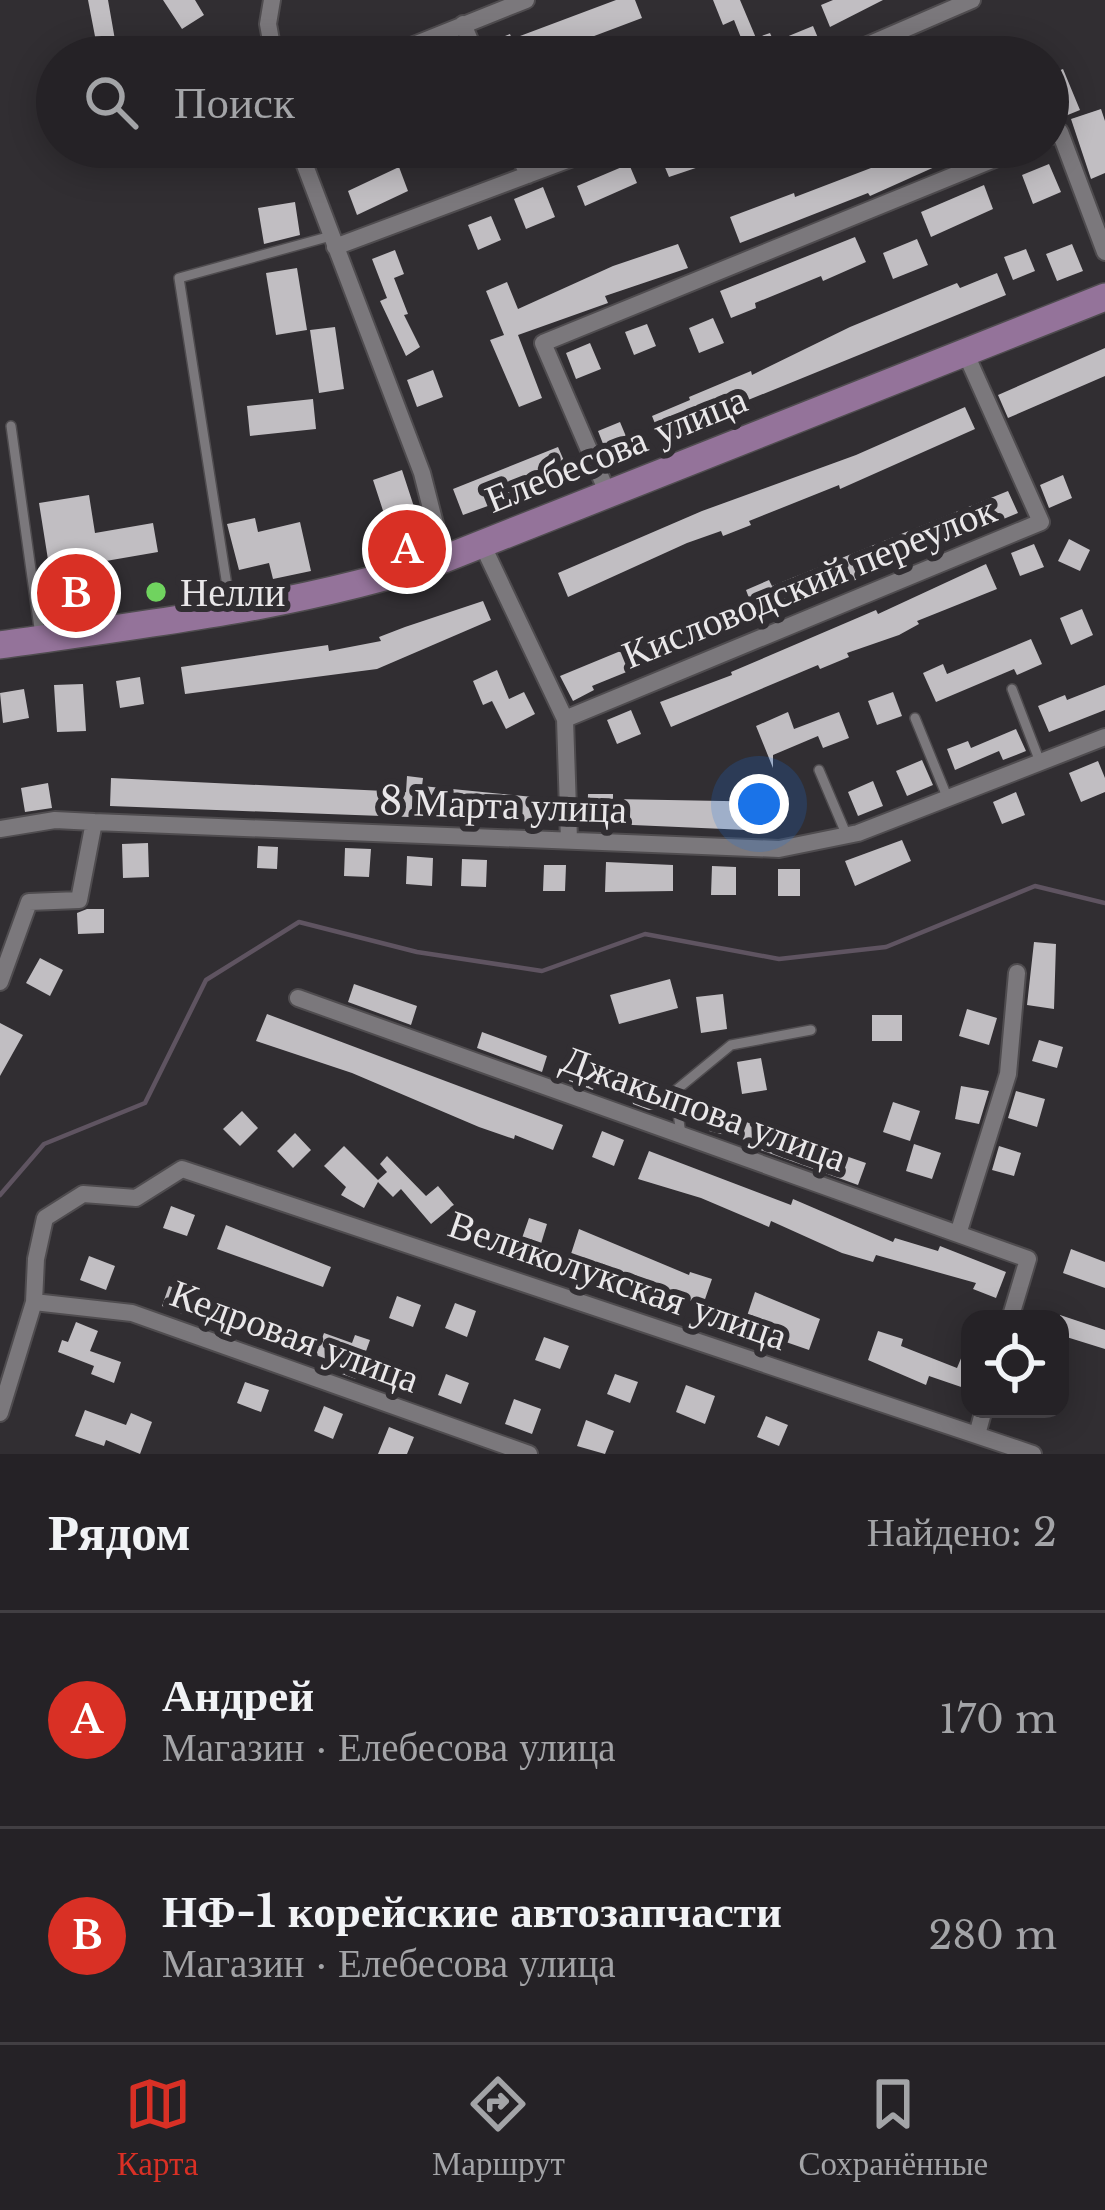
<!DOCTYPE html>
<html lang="ru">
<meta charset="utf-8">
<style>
body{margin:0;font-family:"Libre Baskerville",serif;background:#312f32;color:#f1f3f6}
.controls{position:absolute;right:36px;bottom:36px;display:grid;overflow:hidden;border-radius:24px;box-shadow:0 6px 30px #0003}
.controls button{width:108px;height:108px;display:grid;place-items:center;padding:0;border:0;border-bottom:3px solid #423f43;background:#252226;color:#f1f3f6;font:60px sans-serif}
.you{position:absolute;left:759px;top:804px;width:42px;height:42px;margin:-30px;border:9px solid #fff;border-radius:50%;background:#1a73e8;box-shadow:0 0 0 18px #1a73e833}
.badge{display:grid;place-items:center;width:78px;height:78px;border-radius:50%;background:#d93025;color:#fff;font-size:39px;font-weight:700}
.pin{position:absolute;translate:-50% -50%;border:6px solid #fff;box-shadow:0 3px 12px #0006}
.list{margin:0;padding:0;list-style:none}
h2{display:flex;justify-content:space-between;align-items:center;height:156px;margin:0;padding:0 48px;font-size:51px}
h2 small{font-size:39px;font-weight:400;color:#a3a4a7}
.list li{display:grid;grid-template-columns:78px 1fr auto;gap:36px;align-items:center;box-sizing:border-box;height:216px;padding:0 48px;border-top:3px solid #423f43}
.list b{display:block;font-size:45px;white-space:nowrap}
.list p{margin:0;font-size:39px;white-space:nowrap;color:#a3a4a7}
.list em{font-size:39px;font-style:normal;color:#a3a4a7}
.icon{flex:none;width:66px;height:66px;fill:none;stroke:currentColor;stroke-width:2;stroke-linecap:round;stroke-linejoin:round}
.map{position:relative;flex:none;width:1105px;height:1454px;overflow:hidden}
.search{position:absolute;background:#252226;box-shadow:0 6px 30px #0003;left:36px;right:36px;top:36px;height:132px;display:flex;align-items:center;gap:30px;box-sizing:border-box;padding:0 42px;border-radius:66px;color:#a3a4a7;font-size:45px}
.sheet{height:588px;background:#252226}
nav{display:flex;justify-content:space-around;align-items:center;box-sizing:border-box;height:168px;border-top:3px solid #423f43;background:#252226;font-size:33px;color:#a3a4a7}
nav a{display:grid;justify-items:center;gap:6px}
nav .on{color:#d93025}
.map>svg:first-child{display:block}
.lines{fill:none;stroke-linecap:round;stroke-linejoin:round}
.stream{stroke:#5f5461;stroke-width:4.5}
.building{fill:#c1bec2}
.lane-casing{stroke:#4f4c4f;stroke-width:12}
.street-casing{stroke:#4f4c4f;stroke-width:20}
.primary-casing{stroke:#4f4c4f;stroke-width:30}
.lane{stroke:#7b787c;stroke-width:9}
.street{stroke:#7b787c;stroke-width:16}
.primary{stroke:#94739a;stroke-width:27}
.poi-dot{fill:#70d35f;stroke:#312e32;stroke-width:4.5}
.labels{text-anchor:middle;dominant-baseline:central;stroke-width:12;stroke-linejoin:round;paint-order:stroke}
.street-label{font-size:39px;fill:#e9e7e9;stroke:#312e32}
.poi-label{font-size:39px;fill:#e9e7e9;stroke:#312e32;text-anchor:start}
</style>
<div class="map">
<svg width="1105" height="1454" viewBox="0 0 1105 1454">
<rect width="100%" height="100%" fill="#312e32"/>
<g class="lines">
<path class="stream" d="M0,1195L44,1144L145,1103L206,980L299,922L417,952L542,971L645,934L779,959L886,947L1035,886L1105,903"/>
</g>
<path class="building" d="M88,0H108L118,57H99Z
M163,0H195L204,15L182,29Z
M616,0H635L642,18L565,47L567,52L555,57H490L485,44L510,34L512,39Z
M713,0H740L756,38L770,33L774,42L813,26L821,45L793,57H739L747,53L734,20L723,25Z
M833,0H883L830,27L821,5Z
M1063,69L1080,110L1048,123V75Z
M1101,109L1105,121V173L1091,179L1071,119Z
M674,147H755V148L669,177L659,153Z
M926,147L977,148L870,196L868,193L740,243L730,217L794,193L795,197Z
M629,164L637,183L585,206L577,186Z
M1049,164L1061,192L1033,204L1022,175Z
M399,167L408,191L357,215L348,191Z
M984,185L993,209L931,237L921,212Z
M543,187L555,217L526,229L514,199Z
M295,202L300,235L264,244L258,208Z
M491,216L501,240L478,250L468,225Z
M855,237L866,262L823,281L821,276L755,303L756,308L731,318L720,291Z
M917,239L928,265L893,279L883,253Z
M678,244L688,268L605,296L608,303L518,335L542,398L519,407L490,340L504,335L486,291L507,282L518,309L613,266Z
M1072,244L1083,271L1057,281L1046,254Z
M1026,249L1035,271L1013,280L1004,257Z
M395,250L404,274L394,278L408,314L404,315L420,347L406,356L380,301L387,298L372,259Z
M297,268L307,330L276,335L266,273Z
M997,273L1006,295L660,436L652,416L690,400L689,397L751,371L752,375L850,327L930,294L957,283L960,288Z
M713,318L724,343L699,353L689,328Z
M647,324L656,346L634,355L625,332Z
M335,327L344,389L319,393L310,330Z
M590,343L601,369L576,379L566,353Z
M1105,348V376L1008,418L998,395Z
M433,370L443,397L417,407L407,380Z
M313,399L316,429L250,436L247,406Z
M965,407L975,429L840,489L839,485L749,521L751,525L723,536L721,531L687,543L568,597L558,573L702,511L856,455Z
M620,422L630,446L607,454L598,431Z
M558,447L568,470L527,486L529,491L463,515L453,489Z
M402,470L417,516L388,526L373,480Z
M1063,475L1072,498L1049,508L1040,485Z
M1008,491L1018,513L800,603L797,595L742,618L745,624L592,686L594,690L573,701L560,676L749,598L746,590L769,580L772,586Z
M89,495L95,533L153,523L158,552L100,562L106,603L56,610L39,503Z
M255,518L258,532L300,522L311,571L273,579L269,563L239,570L227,524Z
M1069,539L1090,550L1080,571L1058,561Z
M1034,544L1044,567L1020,576L1011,553Z
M986,564L997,589L917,621L919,624L899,635L847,653L849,657L820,669L818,665L671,727L660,702L732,675L731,672L876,610L878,614Z
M483,601L491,620L377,669L185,694L181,667L328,645L329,651L381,641L379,637L405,627Z
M1082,609L1093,635L1071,645L1060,618Z
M1031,639L1042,664L1017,675L1014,669L936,702L923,673L943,664L947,674Z
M497,670L509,699L524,692L535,714L506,729L492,701L483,705L473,681Z
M140,677L144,704L120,708L116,681Z
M83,684L86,731L57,732L54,685Z
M1105,685V710L1049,732L1038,706L1065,695L1067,700Z
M24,689L29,718L3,723L0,693Z
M893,692L902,716L877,725L868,701Z
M631,710L641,734L617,744L607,720Z
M788,712L794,729L839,712L849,738L823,748L818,736L773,755V768L756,726Z
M1016,729L1026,751L1003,760L999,751L955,770L947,749L968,741L971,748Z
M922,760L933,785L907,796L896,771Z
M1098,761L1105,778V792L1081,802L1069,773Z
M407,776L423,778L422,786L543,798L541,822L110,806L111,778L406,792Z
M873,781L883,806L858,816L848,792Z
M48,783L52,808L25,812L21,788Z
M1016,792L1025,815L1002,824L993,802Z
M588,794H613V799L773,802L772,831L587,823Z
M902,840L911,861L855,886L845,861Z
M148,843L149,877L123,878L122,844Z
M258,846L278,847L277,869L257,868Z
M345,848L371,849L369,877L344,876Z
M407,856L433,858L432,886L406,884Z
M462,859L487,860L486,887L461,886Z
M606,862L673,865V891L605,892Z
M544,865H566L565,891H543Z
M712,866L736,867V895H711Z
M778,869H800V896H778Z
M87,909H104V933L78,934L77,913Z
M1034,942L1056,944L1054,1009L1027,1005Z
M40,958L63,970L50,996L26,983Z
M670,979L678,1008L619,1024L610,995Z
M354,984L417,1006L411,1025L348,1002Z
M723,994L727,1029L701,1033L696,997Z
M967,1009L997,1018L989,1045L959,1036Z
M267,1014L563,1125L553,1150L515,1135L514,1139L479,1127L352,1073L256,1041Z
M872,1015H902V1041H872Z
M0,1023L23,1035L0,1076Z
M482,1032L547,1056L542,1072L477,1048Z
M1039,1040L1063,1047L1057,1068L1032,1061Z
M761,1058L767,1090L742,1094L737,1062Z
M575,1064L599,1072L593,1090L569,1081Z
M660,1083L665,1107L649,1110L633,1104L630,1090Z
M961,1086L989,1091L979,1124L955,1119Z
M1016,1091L1045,1099L1037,1127L1008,1118Z
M893,1102L920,1111L910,1141L883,1132Z
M711,1108L741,1112L740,1120L785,1135L784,1139L835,1158L837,1153L866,1163L858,1185L752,1147L754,1142L709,1131Z
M242,1111L258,1128L240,1146L223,1129Z
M602,1131L624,1140L614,1166L592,1157Z
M295,1133L311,1150L293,1168L277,1151Z
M914,1144L941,1153L932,1179L906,1171Z
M344,1146L378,1180L387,1172L380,1164L387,1156L426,1196L438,1186L454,1205L431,1224L401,1189L393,1197L378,1182L364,1208L341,1195L346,1187L324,1166Z
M999,1146L1021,1153L1014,1176L992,1170Z
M649,1151L791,1205L793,1199L893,1242L895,1238L938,1251L940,1246L1006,1272L996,1298L973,1289L976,1283L876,1255L873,1262L842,1253L771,1221L769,1227L701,1198L638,1179Z
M171,1206L195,1215L187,1236L163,1228Z
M529,1218L547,1224L540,1247L521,1241Z
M226,1225L331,1267L323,1287L217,1249Z
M579,1229L689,1275L690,1272L712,1279L703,1305L668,1293L666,1299L603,1273L605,1268L570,1257Z
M1071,1249L1105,1262V1288L1063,1273Z
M89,1256L115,1266L106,1290L80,1280Z
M169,1286L192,1294L184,1315L162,1306Z
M755,1292L820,1319L809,1350L783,1341L785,1332L746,1319Z
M397,1296L421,1305L413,1327L389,1318Z
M455,1303L476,1311L467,1337L445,1328Z
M1060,1315L1105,1330V1349L1060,1335Z
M76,1322L98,1331L90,1351L121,1362L114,1383L91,1374L94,1366L58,1352L62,1340L68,1342Z
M878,1331L903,1339L901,1346L957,1368L970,1337V1390L929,1376L926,1385L868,1360Z
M324,1333L352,1343L355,1335L370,1340L356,1379L342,1374L345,1366L316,1355Z
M544,1337L569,1346L560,1369L535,1360Z
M446,1374L469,1383L461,1404L438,1395Z
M615,1374L638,1382L630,1403L607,1394Z
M245,1382L269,1390L261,1412L237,1403Z
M686,1385L715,1396L705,1424L676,1412Z
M514,1399L541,1409L532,1434L505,1424Z
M324,1406L343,1414L333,1439L314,1431Z
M85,1410L126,1425L131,1413L152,1422L140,1454L106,1440L104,1446L75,1436Z
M766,1416L788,1425L779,1446L757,1437Z
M586,1420L614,1431L605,1454L577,1446Z
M389,1427L414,1437L407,1454H378Z"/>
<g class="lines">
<g class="lane-casing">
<path id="lane" d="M11,426L40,635
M230,605L179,278L331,236
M1012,689L1040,762
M915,718L948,799
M819,770L847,836
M681,1135L675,1091L731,1045L811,1030"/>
</g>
<g class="street-casing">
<path id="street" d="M272,0L268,24L274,57
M463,24L477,57
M384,57L526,0
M840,57L972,0
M1048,137L1060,132L1105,252
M298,147L422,473L444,559
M516,147L528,175
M335,247L602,147
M608,494L543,343L1024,147
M482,544L565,719L569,840
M565,719L1041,522L965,352
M0,829L55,820L94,822
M0,982L29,902L79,900L94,822L779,849L858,833L1105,737
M298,998L1028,1259L1010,1319
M958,1234L1008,1074L1017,973
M34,1302L132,1313L529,1454
M0,1413L34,1302L36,1259L45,1218L83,1194L136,1198L182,1169L1033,1454
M977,1435L984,1409"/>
</g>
<g class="primary-casing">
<path id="primary" d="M0,645C151,623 299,607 444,559L1105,297"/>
</g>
<use href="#lane" class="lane"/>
<use href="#street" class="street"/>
<use href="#primary" class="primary"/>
</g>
<circle class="poi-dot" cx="156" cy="592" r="12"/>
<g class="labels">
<g class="street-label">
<text transform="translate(616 449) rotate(-22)">Елебесова улица</text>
<text transform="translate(809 582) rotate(-22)">Кисловодский переулок</text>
<text transform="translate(503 805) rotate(2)">8 Марта улица</text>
<text transform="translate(704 1108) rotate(20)">Джакыпова улица</text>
<text transform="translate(618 1280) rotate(19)">Великолукская улица</text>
<text transform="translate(295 1336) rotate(20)">Кедровая улица</text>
</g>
<g class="poi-label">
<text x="180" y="592">Нелли</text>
</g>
</g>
</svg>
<div class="controls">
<button><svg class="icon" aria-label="locate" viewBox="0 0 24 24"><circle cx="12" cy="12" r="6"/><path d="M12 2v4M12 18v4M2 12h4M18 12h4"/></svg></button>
</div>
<div class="you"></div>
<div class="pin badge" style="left:407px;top:549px">A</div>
<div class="pin badge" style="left:76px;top:593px">B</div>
<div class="search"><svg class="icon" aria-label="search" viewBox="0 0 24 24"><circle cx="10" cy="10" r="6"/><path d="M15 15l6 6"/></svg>Поиск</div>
</div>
<section class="sheet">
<h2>Рядом<small>Найдено: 2</small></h2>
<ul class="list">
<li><span class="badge">A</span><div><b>Андрей</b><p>Магазин · Елебесова улица</p></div><em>170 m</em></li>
<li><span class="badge">B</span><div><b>НФ-1 корейские автозапчасти</b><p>Магазин · Елебесова улица</p></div><em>280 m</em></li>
</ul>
</section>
<nav>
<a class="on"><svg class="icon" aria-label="map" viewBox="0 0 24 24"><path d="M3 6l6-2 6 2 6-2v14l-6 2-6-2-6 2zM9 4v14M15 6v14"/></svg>Карта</a>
<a><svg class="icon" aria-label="directions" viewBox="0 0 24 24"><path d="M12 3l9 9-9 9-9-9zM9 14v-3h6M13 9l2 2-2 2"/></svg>Маршрут</a>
<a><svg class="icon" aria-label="saved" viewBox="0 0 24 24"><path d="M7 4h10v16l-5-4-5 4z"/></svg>Сохранённые</a>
</nav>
